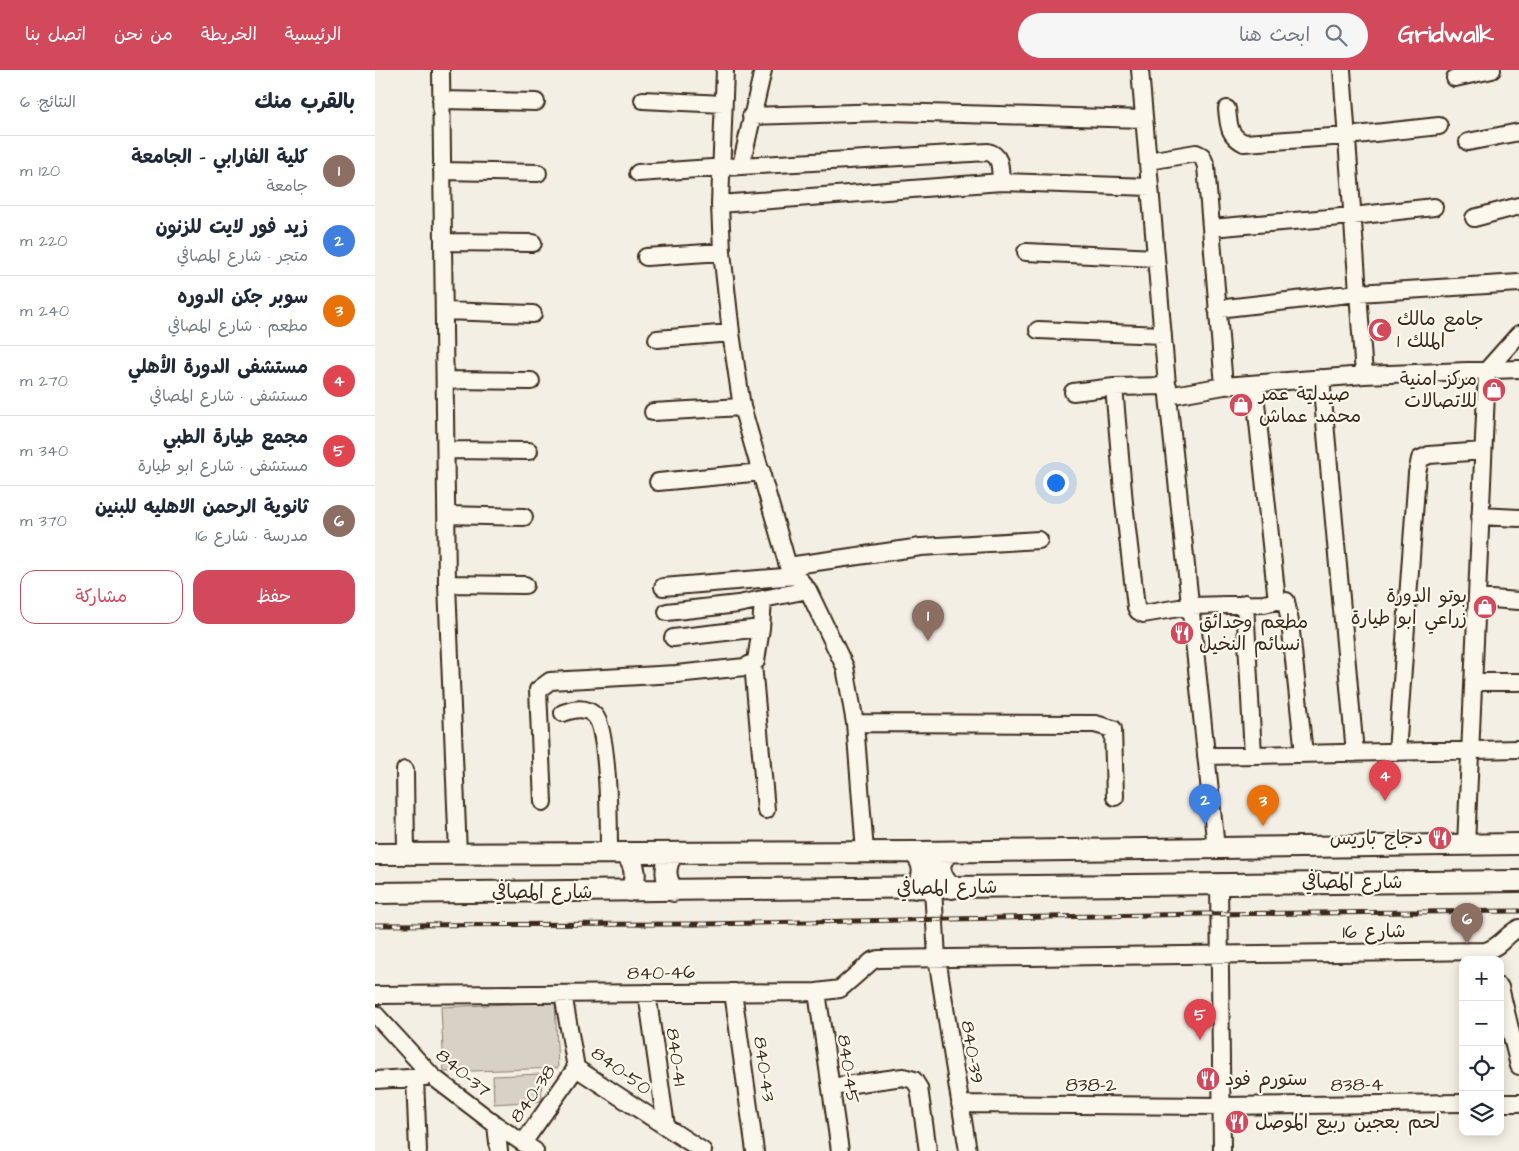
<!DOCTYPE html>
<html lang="ar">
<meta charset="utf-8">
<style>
body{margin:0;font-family:"Architects Daughter","Playpen Sans Arabic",sans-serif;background:#f6f6f7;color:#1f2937;direction:rtl}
.controls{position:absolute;right:15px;bottom:15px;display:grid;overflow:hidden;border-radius:10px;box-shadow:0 2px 12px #0003}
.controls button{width:45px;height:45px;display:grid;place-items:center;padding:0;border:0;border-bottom:1px solid #e0e1e3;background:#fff;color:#1f2937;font:25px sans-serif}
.you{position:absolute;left:680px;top:412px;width:18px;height:18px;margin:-12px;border:4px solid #fff;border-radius:50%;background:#1a73e8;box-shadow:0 0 0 8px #1a73e833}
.badge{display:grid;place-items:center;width:32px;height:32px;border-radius:50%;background:#d1495b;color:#fff;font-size:16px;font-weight:700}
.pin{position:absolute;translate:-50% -41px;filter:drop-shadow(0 1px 2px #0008)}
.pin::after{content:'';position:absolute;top:26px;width:18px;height:15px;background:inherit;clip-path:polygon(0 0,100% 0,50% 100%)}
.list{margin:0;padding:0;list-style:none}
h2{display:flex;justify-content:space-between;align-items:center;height:65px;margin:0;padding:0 20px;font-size:21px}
h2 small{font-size:16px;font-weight:400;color:#747a83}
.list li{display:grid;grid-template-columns:32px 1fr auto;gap:15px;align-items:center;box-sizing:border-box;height:70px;padding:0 20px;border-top:1px solid #e0e1e3}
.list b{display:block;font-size:19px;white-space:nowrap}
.list p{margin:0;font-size:16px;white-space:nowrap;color:#747a83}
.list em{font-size:16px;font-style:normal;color:#747a83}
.actions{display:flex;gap:10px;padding:15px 20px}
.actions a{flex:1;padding:11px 0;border:1px solid #d1495b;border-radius:15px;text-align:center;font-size:18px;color:#d1495b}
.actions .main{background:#d1495b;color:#fff}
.icon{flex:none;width:28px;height:28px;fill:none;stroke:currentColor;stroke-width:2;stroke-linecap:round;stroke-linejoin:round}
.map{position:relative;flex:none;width:1144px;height:1081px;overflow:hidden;direction:ltr}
header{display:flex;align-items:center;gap:30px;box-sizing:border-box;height:70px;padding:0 25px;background:#d1495b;color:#fff}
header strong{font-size:24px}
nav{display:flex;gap:28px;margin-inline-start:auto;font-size:18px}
.search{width:350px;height:45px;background:#f6f6f7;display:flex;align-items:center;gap:12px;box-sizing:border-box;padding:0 18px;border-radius:28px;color:#747a83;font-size:19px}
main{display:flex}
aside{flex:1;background:#fff}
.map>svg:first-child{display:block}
.green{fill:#d8d1c6;stroke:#8a7e72}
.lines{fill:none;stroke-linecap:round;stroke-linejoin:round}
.minor-casing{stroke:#3b2a1e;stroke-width:20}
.major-casing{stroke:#3b2a1e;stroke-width:24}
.minor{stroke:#fbf7ec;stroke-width:16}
.major{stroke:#fbf7ec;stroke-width:20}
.rail-casing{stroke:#3b2a1e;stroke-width:5}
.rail{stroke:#fbf7ec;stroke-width:3;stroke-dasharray:9;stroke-linecap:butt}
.labels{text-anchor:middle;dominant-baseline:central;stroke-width:4.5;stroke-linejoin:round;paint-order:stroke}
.poi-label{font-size:19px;fill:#3b2a1e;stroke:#fbf7ec;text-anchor:start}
.street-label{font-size:19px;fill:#3b2a1e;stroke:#fbf7ec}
</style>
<header>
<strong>Gridwalk</strong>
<div class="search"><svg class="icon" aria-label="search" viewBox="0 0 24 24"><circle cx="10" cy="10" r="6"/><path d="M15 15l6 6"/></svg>ابحث هنا</div>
<nav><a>الرئيسية</a><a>الخريطة</a><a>من نحن</a><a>اتصل بنا</a></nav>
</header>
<main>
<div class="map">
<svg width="1144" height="1081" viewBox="0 0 1144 1081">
<rect width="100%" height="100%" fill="#f3efe4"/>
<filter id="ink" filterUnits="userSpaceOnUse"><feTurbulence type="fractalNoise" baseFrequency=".02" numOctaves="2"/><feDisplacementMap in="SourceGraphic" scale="10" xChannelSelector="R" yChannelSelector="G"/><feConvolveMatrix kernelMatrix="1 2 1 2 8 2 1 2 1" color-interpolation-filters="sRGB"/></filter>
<g filter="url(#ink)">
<path class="green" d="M180,932L183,998L69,1002L66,937Z
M166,1004L167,1031L119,1034L118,1006Z"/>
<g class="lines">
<g class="minor-casing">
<path id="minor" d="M66,0L72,514L83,784
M350,0L345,134L347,182L356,263L367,337L413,496L433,520L470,597L480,653L490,782
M765,0L793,326L841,778
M967,0L989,305
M1080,8L1117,0
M66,30L161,32
M268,30L348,34
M852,39C854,55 853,65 869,73L972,66L1064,56
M376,46L515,42L769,49
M1093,72L1144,62
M773,91L821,83L827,86L831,96L849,316
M366,96L613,82C627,85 625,100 626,112
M67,101L163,103
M263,103L366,96L388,0
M345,134L626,112L775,117
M1099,148L1144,136
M836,158L978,146L1059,137
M68,172L158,173
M651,182L781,188
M271,187L347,182
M842,239L983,223L1144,213
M70,241L158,244
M663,260L788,265
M282,269L356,263
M946,308L980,683
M71,310L156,311
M739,317L749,433L761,537L763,541L768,544L816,536L889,534L902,531L879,314
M698,322L739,317L793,316
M793,326L849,316L989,305L1144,299
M278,342L367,337
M71,380L154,381
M283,412L387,402
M72,445L149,447
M1105,446L1144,448
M413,496L546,477L664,470
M72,514L150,515
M288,517L421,506
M1102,528L1144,531
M902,531H911L915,552L929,684
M870,533L878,685
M292,542L363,534L433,520
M298,568L386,558L388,530
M378,594L391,740
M1098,612H1144
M188,643C199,639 211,636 220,646C234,660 234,760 234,784
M480,653L720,654L738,659L740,727
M1022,682L1042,403L1045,389L1054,385L1108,381
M831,686L1144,679
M30,700L31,784
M168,732L163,620L175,611L301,604L370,597L381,591L386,558
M1091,775L1112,300L1144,264
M844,813L847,1081
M558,818L562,888L593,1081
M1125,917L1144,996
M358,922L380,1081
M442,922L465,1081
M272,923L291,1056
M188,924L201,998L328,1081
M0,925L442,922L465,919L497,891L503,889L1110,881C1125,878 1131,864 1144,858
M0,944L57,1006L121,1055L160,1081
M40,1008L43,1081
M0,1010L50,1007
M456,1017L528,1007L539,1010L544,1018L553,1081
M1125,1033H1144
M585,1034L847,1036L1088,1033
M121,1055L124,1081
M148,1073L201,998"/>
</g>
<g class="major-casing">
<path id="major" d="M538,782C550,792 551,807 540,818
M575,782C559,792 565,808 577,818
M0,784L545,782L1144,774
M251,784C261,796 263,809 254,821
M298,784C289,796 289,809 299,821
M0,823L1144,811"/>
</g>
<use href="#minor" class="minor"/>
<use href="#major" class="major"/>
<g class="rail-casing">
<path id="rail" d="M0,855L329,854L826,844L1144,841"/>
</g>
<use href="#rail" class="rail"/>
</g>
</g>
<defs>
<g id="mosque-disc" transform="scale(1.25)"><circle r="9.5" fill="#d1495b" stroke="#fbf7ec"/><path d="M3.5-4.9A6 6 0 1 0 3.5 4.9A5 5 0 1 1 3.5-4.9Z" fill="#fff"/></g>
<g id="shop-disc" transform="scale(1.25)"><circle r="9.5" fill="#d1495b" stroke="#fbf7ec"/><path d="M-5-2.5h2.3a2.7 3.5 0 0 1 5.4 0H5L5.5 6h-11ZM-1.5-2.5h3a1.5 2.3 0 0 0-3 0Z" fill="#fff"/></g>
<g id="restaurant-disc" transform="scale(1.25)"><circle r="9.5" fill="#d1495b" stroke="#fbf7ec"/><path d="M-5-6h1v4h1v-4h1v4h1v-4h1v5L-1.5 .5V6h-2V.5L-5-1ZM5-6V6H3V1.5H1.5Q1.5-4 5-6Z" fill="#fff"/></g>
</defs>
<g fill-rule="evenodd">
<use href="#mosque-disc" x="1005" y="260"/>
<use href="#shop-disc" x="1119" y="320"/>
<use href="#shop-disc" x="866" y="335"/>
<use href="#shop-disc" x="1110" y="537"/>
<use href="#restaurant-disc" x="807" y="563"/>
<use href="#restaurant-disc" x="1065" y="768"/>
<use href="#restaurant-disc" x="833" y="1009"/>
<use href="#restaurant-disc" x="862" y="1052"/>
</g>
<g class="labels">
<g class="poi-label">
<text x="1022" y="249">جامع مالك<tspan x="1022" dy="22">الملك 1</tspan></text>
<text x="1102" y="309" text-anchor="end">مركز امنية<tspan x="1102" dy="22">للاتصالات</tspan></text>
<text x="884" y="324">صيدلية عمر<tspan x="884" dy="22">محمد عماش</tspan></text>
<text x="1092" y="526" text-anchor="end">بوتو الدورة<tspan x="1092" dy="22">زراعي ابو طيارة</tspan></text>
<text x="824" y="552">مطعم وحدائق<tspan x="824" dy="22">نسائم النخيل</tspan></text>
<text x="1048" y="768" text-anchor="end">دجاج باريس</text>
<text x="850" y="1009">ستورم فود</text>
<text x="880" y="1052">لحم بعجين ربيع الموصل</text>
</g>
<g class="street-label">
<text x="977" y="812">شارع المصافي</text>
<text transform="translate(572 818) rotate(-1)">شارع المصافي</text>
<text x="167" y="822">شارع المصافي</text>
<text transform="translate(999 862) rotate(-1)">شارع 16</text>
<text transform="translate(286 903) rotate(-1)">840-46</text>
<text transform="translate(597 982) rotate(81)">840-39</text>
<text transform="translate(301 987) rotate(82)">840-41</text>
<text transform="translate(389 999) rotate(82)">840-43</text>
<text transform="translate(473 999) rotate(82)">840-45</text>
<text transform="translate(246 1001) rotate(36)">840-50</text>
<text transform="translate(88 1003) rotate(40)">840-37</text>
<text x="716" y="1015">838-2</text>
<text transform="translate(982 1015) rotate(-1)">838-4</text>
<text transform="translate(158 1024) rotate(-55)">840-38</text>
</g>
</g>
</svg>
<div class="controls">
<button>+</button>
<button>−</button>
<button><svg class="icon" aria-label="locate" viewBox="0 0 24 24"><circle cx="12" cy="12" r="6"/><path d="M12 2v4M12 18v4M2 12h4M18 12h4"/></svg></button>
<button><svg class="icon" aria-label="layers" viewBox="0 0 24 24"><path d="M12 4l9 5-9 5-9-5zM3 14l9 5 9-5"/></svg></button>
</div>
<div class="you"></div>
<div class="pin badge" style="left:553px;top:571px;background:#8d6e63">1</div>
<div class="pin badge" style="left:830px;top:755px;background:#3f7fe0">2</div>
<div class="pin badge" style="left:888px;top:756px;background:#e8710a">3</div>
<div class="pin badge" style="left:1010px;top:731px;background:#e0444e">4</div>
<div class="pin badge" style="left:825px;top:970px;background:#e0444e">5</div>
<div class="pin badge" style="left:1092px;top:874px;background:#8d6e63">6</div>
</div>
<aside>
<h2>بالقرب منك<small>النتائج: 6</small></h2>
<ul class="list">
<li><span class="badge" style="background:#8d6e63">1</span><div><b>كلية الفارابي - الجامعة</b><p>جامعة</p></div><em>120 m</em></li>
<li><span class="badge" style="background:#3f7fe0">2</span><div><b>زيد فور لايت للزنون</b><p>متجر · شارع المصافي</p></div><em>220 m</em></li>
<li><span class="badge" style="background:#e8710a">3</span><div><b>سوبر جكن الدوره</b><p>مطعم · شارع المصافي</p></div><em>240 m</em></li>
<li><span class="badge" style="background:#e0444e">4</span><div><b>مستشفى الدورة الأهلي</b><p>مستشفى · شارع المصافي</p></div><em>270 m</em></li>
<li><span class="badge" style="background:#e0444e">5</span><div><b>مجمع طيارة الطبي</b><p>مستشفى · شارع ابو طيارة</p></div><em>340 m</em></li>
<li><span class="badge" style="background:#8d6e63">6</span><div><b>ثانوية الرحمن الاهليه للبنين</b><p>مدرسة · شارع 16</p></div><em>370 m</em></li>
</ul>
<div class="actions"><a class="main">حفظ</a><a>مشاركة</a></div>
</aside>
</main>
